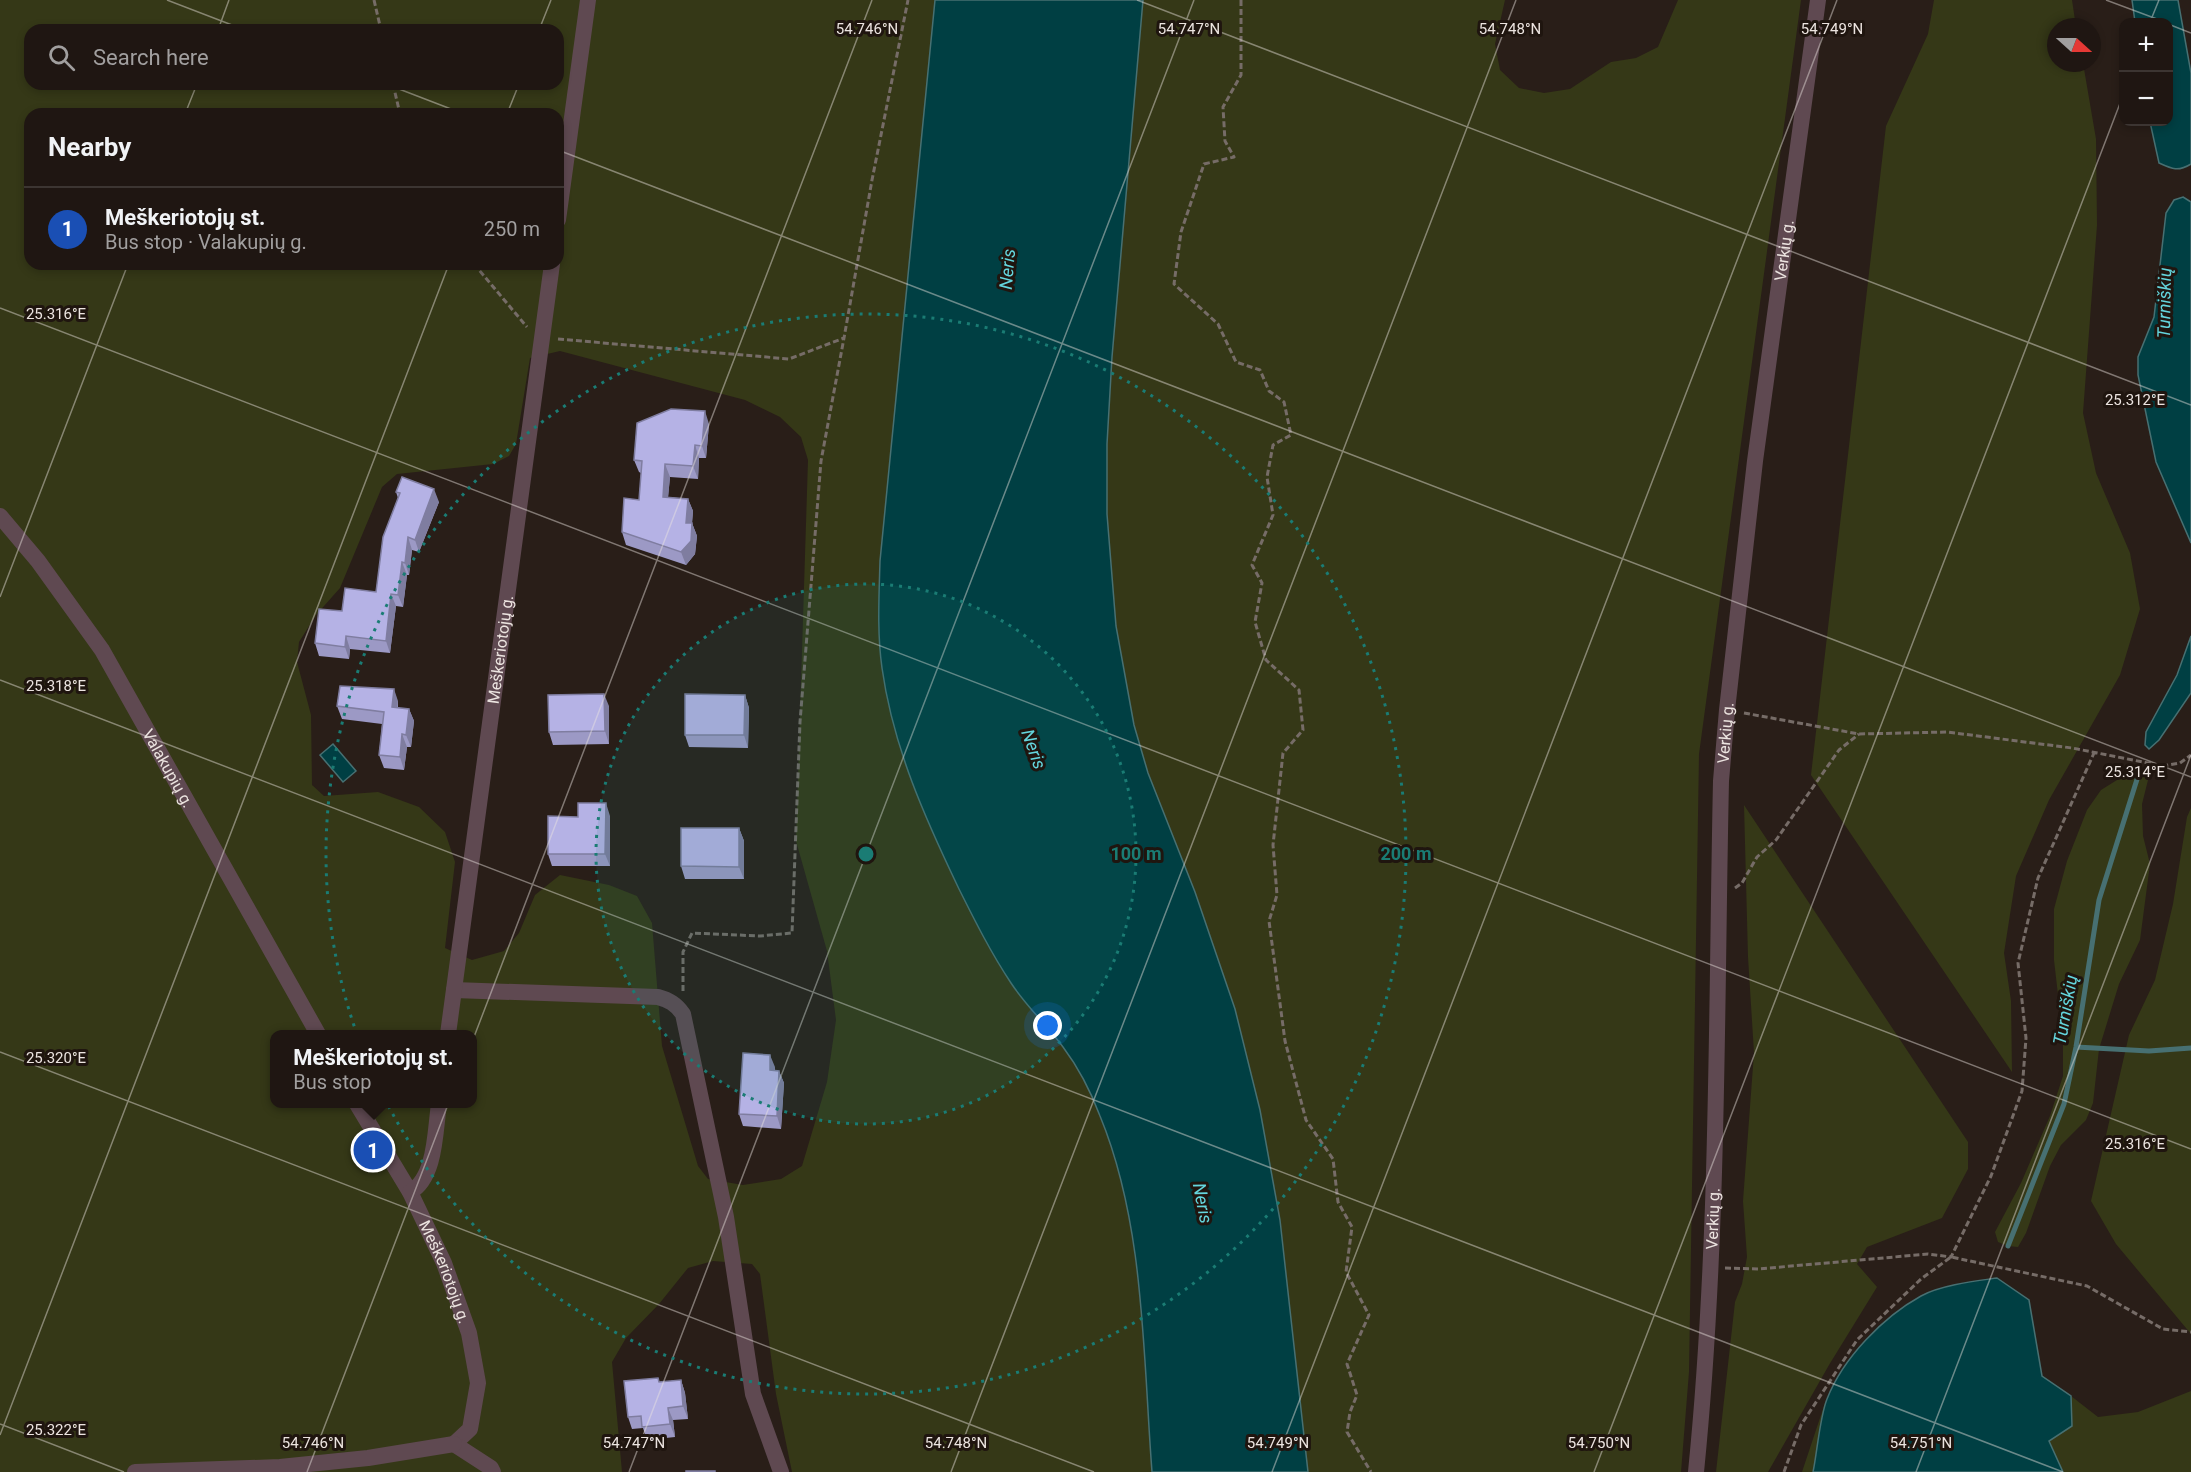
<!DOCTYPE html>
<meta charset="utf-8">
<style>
body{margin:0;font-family:Roboto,sans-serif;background:#271f1b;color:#f1f3f6}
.controls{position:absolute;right:18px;top:18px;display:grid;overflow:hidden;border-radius:12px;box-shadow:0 3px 9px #0003}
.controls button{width:54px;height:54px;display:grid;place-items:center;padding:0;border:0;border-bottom:2px solid #3c3532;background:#1f1612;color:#f1f3f6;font:30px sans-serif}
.compass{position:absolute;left:2047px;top:18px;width:54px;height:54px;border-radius:50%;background:#1f1612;box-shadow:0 3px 9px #0003;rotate:111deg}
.you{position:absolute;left:1048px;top:1026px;width:21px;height:21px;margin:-15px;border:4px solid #fff;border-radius:50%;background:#1a73e8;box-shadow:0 0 0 9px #1a73e833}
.badge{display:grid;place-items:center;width:39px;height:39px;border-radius:50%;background:#b45309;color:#fff;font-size:20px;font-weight:700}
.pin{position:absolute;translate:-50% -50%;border:3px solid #fff;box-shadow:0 2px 6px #0006}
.popup{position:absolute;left:270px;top:1030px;width:207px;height:78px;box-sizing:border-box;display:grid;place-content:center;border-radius:12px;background:#1f1612;filter:drop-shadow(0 2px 4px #0005);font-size:20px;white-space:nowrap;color:#a19f9f}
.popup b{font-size:22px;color:#f1f3f6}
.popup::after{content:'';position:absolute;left:50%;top:100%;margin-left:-12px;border:12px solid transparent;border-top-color:#1f1612}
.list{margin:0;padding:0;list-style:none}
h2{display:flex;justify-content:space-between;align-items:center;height:78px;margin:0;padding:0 24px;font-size:26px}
h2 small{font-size:20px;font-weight:400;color:#a19f9f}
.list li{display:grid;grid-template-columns:39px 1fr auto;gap:18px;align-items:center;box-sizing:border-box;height:84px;padding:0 24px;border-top:2px solid #3c3532}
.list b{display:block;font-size:22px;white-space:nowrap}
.list p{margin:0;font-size:20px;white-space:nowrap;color:#a19f9f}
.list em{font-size:20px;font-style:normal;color:#a19f9f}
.icon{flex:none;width:33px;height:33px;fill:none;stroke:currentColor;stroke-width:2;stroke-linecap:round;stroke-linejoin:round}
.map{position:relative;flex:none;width:2191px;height:1472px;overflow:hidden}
.search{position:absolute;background:#1f1612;box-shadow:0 3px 9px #0003;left:24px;top:24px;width:540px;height:66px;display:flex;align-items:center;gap:15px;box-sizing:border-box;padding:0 21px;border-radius:18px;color:#a19f9f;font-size:22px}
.panel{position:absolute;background:#1f1612;box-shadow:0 3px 9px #0003;left:24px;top:108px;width:540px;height:162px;border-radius:18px}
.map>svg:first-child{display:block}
.green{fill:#353817;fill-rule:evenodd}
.water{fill:#003f43;stroke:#477072;stroke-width:1.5}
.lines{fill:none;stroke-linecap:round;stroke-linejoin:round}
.stream{stroke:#477072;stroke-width:5}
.path{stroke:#766c67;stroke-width:3;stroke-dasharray:6 3;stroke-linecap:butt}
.minor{stroke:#5f4951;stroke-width:16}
.wall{fill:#9c99c5}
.shaded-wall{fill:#7f7da0}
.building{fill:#b5b2e5;stroke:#7f7da0;stroke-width:1.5}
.ticks{fill:none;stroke:#ece4e0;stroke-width:1.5;stroke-opacity:0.45}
.ring{fill:none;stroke:#1a7c74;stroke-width:3;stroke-dasharray:3 6}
.labels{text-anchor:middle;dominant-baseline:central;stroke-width:6;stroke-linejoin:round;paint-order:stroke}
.street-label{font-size:16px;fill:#ece4e0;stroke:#1f150f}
.water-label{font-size:18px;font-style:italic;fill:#64d5dd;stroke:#1f150f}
.ticks-label{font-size:15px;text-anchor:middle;fill:#ece4e0;stroke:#1f150f;stroke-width:6;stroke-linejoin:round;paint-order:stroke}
.centre{fill:#1a7c74;stroke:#1f150f;stroke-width:3}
.ring-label{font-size:18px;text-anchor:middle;font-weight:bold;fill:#1a7c74;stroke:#1f150f;stroke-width:6;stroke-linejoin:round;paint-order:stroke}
</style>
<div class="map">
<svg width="2191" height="1472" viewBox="0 0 2191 1472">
<rect width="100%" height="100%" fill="#291e18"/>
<path class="green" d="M0,0H935L880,561C879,597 877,633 882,668C893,747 925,818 959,889C975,921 991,953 1011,983C1026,1006 1047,1025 1063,1047C1079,1067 1091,1092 1100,1116C1144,1223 1143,1358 1152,1472H792L776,1394L760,1274L752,1264L713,1261L688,1268L659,1304L626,1338L612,1362L622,1472H0ZM30,30H558V84H30ZM30,114H558V264H30ZM560,351L745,400L780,417L801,437L808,460L796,841L827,951L836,1020L827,1082L802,1166L781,1179L743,1185L708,1179L698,1166L662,1046L652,923L637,896L609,885L560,875L535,895L519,933L504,951L472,960L445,948L455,862L445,832L419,807L378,792L324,796L312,785L311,715L297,662L299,642L316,615L340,588L382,487L397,474L493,464L509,456L516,444L530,358ZM274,1034H472V1104H274Z
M1143,0H1505L1495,44L1500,70L1519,88L1544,93L1570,89L1611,62L1636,58L1658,47L1678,0H1801L1699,754L1689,1372L1681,1472H1308L1280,1220L1260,1110L1235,1009L1195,892L1148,773L1134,725L1116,626L1107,514V444L1112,357Z
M1934,0H2072L2076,27H2056V63H2083L2096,139L2097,225L2083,413L2096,473L2130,553L2140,609L2120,675L2049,800L2016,876L2004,953L2011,1001L2012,1072L1811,775L1886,126L1928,34Z
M2139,773L2148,780L2142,804L2143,836L2150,864L2140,940L2119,984L2099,1049L2093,1103L2086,1120L2061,1145L2050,1166L2026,1233L2018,1247L2008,1246L1998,1242L1995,1232L2021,1183L2050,1116L2063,1076V1038L2054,960V909L2067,861L2087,810L2101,790L2117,780Z
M1744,805L1968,1142V1169L1942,1218L1867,1247L1857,1264L1877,1287L1829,1365L1768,1472H1716L1735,1302L1742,1284L1747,1257L1743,1201L1754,1053L1748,957Z
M2191,808V1334L2116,1244L2091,1201L2129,1035L2155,980L2173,904L2187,817Z
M2191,1391V1472H2063L2061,1469L2049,1440L2072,1426L2071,1396L2098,1417L2138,1412Z
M1826,1400L1813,1472H1802Z"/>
<path class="water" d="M935,0H1143L1112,357L1107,444V514L1116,626L1134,725L1148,773L1195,892L1235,1009L1260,1110L1280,1220L1308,1472H1152C1143,1356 1145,1225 1100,1116C1091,1092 1078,1067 1063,1047C1047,1025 1026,1006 1011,983C991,953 975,921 959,889C925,818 893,747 882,668C877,633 879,597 880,561Z
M2132,0H2178L2191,73V164C2178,172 2172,169 2159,163L2150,122H2168V22H2135Z
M2183,197L2191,202V543L2156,462L2138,375V357L2154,317L2166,213L2174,200Z
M2191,636V693L2159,740L2149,749L2145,745L2146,732L2177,675Z
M333,744L356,771L343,782L320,755Z
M1997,1278L2029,1300L2042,1376L2071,1396L2072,1426L2049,1441L2063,1472H1813C1817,1453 1820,1416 1827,1399C1843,1358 1883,1317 1921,1296C1941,1285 1976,1281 1997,1278Z"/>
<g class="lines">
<path class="stream" d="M2076,1047L2149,1051L2191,1048
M2008,1246L2064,1104L2076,1047L2099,900L2139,773"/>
<path class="path" d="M374,0L381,30
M1241,0V75L1223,107L1225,141L1234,157L1204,164L1181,232L1174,284L1218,324L1236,362L1260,370L1269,391L1284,402L1291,435L1273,445L1267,477L1273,515L1252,565L1262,583L1255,622L1266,660L1299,690L1303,730L1283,753L1273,845L1277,895L1269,921L1285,1041L1306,1120L1333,1159L1338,1202L1352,1227L1346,1272L1369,1315L1347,1364L1357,1395L1350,1412L1347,1432L1371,1472
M393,84L400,114
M474,264L527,327
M558,339L789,359L844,338L872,180L908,0
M1744,713L1859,734L1947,732L2072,748L2163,766L2180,763L2191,755
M1735,888L1742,883L1757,857L1776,840L1839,750L1859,734
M683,991V952L692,933L760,936L792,933L800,722L821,461L844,338
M1725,1268L1758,1269L1928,1254L1951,1257L1991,1176L2022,1091L2026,1038L2018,963L2038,878L2094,753
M1784,1472L1801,1425L1857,1340L1921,1279L1951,1257L2087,1286L2163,1329L2191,1332"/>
<g class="minor">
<path d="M558,220L588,0"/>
<path id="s1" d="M0,516L38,561L102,650L318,1034"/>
<path d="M454,990L658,997C669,1000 676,1004 683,1014L726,1217L753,1394L781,1472"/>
<path id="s2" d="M448,1034L552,264"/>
<path id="s3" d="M357,1104L410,1192L444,1263L469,1333L478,1383L470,1429L454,1444"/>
<path d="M410,1192C436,1178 435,1130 439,1104"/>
<path d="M454,1444L491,1468L493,1472"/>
<path d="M135,1472L280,1467L368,1458L454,1444"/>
<path id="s4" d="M1696,1472C1719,1242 1716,1012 1721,781L1727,710L1755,461L1818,0"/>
</g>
</g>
<path class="wall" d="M709,424L706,458H699L698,479L670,477L668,497L688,499L693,511L692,523L697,536L695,554L686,565L626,545L622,532L639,500L641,473L639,472L634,460Z
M396,492L439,502L419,552L412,550L409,575H407L403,607L396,606L390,653L350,649L349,659L319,656L315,643L342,611L376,592L398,498Z
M745,695L749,708L748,748L689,747L685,735Z
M398,701V708L409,709L414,721L411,747H407L404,770L384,768L379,755L382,724L342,719L337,706Z
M609,706V744L553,745L549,732Z
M610,816V866H552L548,854L578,817Z
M739,828L744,841V879H685L681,866Z
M775,1067V1071H779L784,1083L781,1129L743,1126L739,1114Z
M681,1380L685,1393L688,1419L673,1420L675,1437L647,1440L643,1428L632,1429L628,1417L660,1382Z"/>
<path class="shaded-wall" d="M705,411L709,424L706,458L702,446Z
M695,445L699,458L698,479L693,466Z
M665,464L670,477L667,509L663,497Z
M434,489L439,502L419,552L415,540Z
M688,499L693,511L691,535L686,523Z
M692,523L697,536L695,554L686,565L681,552Z
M408,537L412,550L409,575L405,563Z
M402,562L407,575L403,607L398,595Z
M391,594L396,606L390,653L386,641Z
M346,636L350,649L349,659L345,647Z
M394,689L398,701L396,720L392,707Z
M604,694L609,706V744L605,731Z
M745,695L749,708L748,748L744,735Z
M409,709L414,721L411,747L406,735Z
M402,734L407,747L404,770L400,757Z
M606,803L610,816V866L605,854Z
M739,828L744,841V879L739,867Z
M770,1055L775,1067L774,1083L770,1070Z
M779,1071L784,1083L781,1129L777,1116Z
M681,1380L685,1393L688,1419L683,1406Z
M668,1408L673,1420L675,1437L670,1424Z"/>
<path class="building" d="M671,409L705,411L702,446L695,445L693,466L665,464L663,497L688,499L686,523H692L691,541L681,552L622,532L624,498L639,500L642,461L634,460L637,423Z
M402,477L434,489L415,540L408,537L405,563L402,562L398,595L391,594L386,641L346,636L345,647L315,643L319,609L342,611L345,588L376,592L383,537L400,493L396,492Z
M340,686L394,689L392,707L409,709L406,735L402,734L400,757L379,755L384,712L337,706Z
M604,694L605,731L549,732L548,695Z
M685,694L745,695L744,735H685Z
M578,803H606L605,854H548V816L578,817Z
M681,828H739V867L681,866Z
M743,1053L770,1055V1070L779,1071L777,1116L739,1114Z
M658,1378L659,1382L681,1380L683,1406L668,1408L670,1424L642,1427L641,1416L628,1417L624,1381Z
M686,1471H715V1472H686Z"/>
<path class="ticks" d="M167,0L245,30M1137,0L2191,405M2106,0L2165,22M2150,22L2159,0M2168,24L2191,33M218,30L229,0M539,30L551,0M386,84L464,114M185,114L197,84M507,114L519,84M558,150L2191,777M0,308L2191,1149M0,597L128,264M0,680L2063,1472M0,1052L1094,1472M0,1424L124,1472M0,1435L449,264M307,1472L872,0M629,1472L1194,0M951,1472L1516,0M1272,1472L1837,0M1594,1472L2124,93M1916,1472L2191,755"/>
<circle cx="866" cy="854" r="270" fill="#1a7c74" fill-opacity=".12"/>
<g class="ring">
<circle cx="866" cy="854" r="270"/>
<circle cx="866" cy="854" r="540"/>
</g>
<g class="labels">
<g class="street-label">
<text stroke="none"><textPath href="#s4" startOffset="1226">Verkių g.</textPath></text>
<text stroke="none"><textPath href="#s2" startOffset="388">Meškeriotojų g.</textPath></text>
<text stroke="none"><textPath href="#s4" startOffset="740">Verkių g.</textPath></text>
<text stroke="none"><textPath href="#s1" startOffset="304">Valakupių g.</textPath></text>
<text stroke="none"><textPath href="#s4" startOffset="254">Verkių g.</textPath></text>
<text stroke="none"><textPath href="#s3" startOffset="190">Meškeriotojų g.</textPath></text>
</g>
<g class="water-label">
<text transform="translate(1007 269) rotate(-85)">Neris</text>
<text transform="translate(2164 303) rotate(-89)">Turniškių</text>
<text transform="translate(1034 749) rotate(70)">Neris</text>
<text transform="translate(2065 1010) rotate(-80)">Turniškių</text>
<text transform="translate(1203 1203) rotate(79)">Neris</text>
</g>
</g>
<g class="ticks-label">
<text x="867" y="34">54.746°N</text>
<text x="1510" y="34">54.748°N</text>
<text x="1189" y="34">54.747°N</text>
<text x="1832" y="34">54.749°N</text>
<text x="56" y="319">25.316°E</text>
<text x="2135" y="405">25.312°E</text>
<text x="56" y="691">25.318°E</text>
<text x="2135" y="777">25.314°E</text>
<text x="56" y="1063">25.320°E</text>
<text x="2135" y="1149">25.316°E</text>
<text x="56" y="1435">25.322°E</text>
<text x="313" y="1448">54.746°N</text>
<text x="634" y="1448">54.747°N</text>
<text x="956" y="1448">54.748°N</text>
<text x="1278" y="1448">54.749°N</text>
<text x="1599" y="1448">54.750°N</text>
<text x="1921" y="1448">54.751°N</text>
</g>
<circle cx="866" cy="854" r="9" class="centre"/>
<g class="ring-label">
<text x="1136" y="860">100 m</text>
<text x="1406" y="860">200 m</text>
</g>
</svg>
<div class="controls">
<button>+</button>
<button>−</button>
</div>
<svg class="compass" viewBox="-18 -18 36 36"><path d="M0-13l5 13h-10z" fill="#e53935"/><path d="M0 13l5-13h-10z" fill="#a19f9f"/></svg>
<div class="you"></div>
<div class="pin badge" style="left:373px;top:1150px;background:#1a4fb4">1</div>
<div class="popup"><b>Meškeriotojų st.</b>Bus stop</div>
<div class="search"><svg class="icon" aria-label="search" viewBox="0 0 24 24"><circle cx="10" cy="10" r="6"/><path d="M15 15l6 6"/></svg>Search here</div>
<section class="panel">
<h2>Nearby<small></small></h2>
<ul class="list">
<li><span class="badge" style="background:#1a4fb4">1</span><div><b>Meškeriotojų st.</b><p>Bus stop · Valakupių g.</p></div><em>250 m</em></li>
</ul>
</section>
</div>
